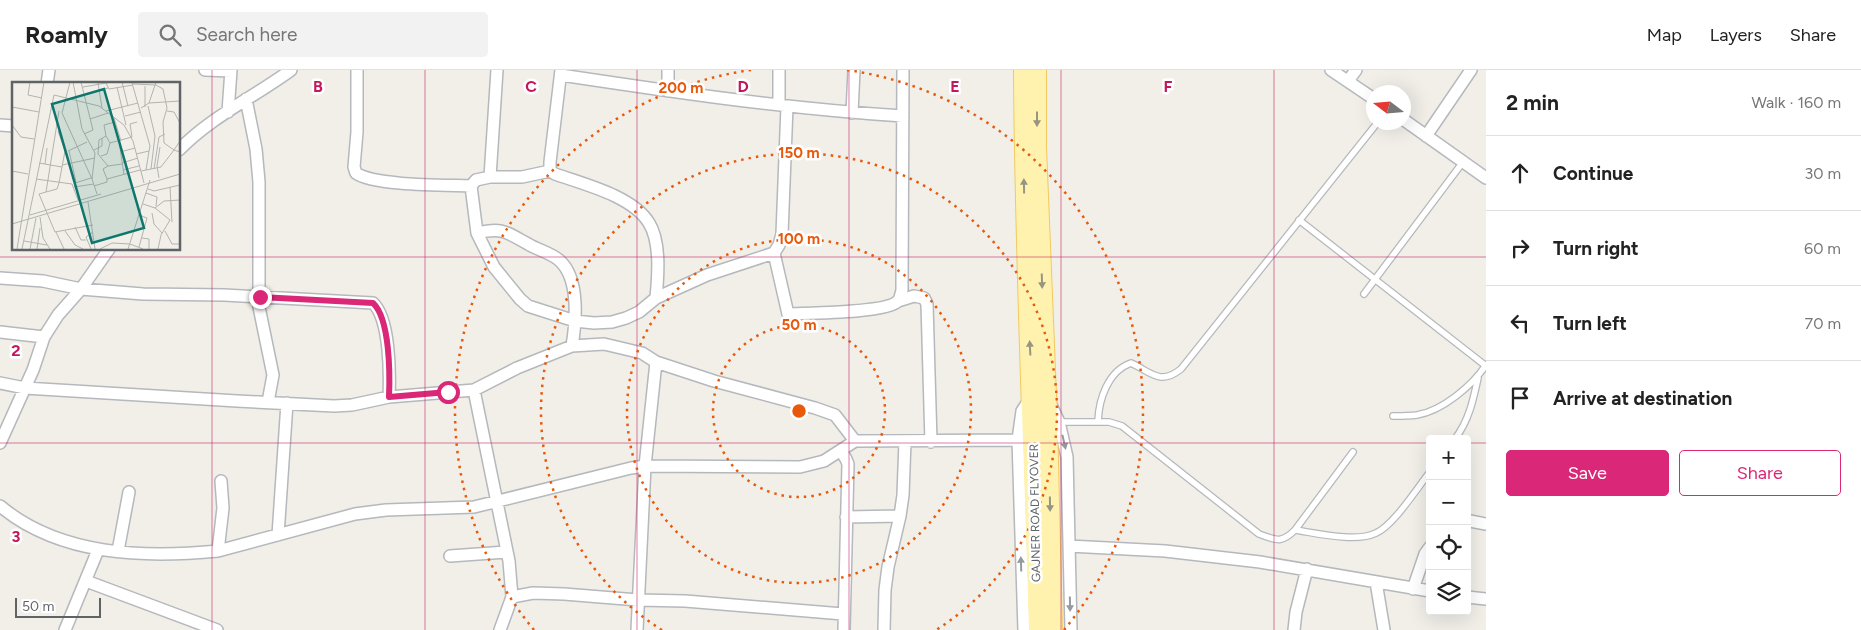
<!DOCTYPE html>
<meta charset="utf-8">
<style>
body{margin:0;font-family:Figtree,sans-serif;background:#f2f2f2;color:#222}
.controls{position:absolute;right:15px;bottom:15px;display:grid;overflow:hidden;border-radius:5px;box-shadow:0 5px 20px #0002}
.controls button{width:45px;height:45px;display:grid;place-items:center;padding:0;border:0;border-bottom:1px solid #e0e0e0;background:#fff;color:#222;font:25px sans-serif}
.compass{position:absolute;left:1366px;top:15px;width:45px;height:45px;border-radius:50%;background:#fff;box-shadow:0 5px 20px #0002;rotate:286deg}
.scale{position:absolute;left:15px;bottom:12px;width:86px;box-sizing:border-box;padding-left:5px;border:2px solid #5f6368;border-top:0;font-size:14px;line-height:18px;white-space:nowrap;color:#5f6368;-webkit-text-stroke:4px #fff;paint-order:stroke}
.stop{position:absolute;width:15px;height:15px;margin:-11px;border:4px solid #db2777;border-radius:50%;background:#fff}
.stop.end{background:#db2777;border-color:#fff;box-shadow:0 1px 5px #0008}
.list{margin:0;padding:0;list-style:none}
h2{display:flex;justify-content:space-between;align-items:center;height:65px;margin:0;padding:0 20px;font-size:21px}
h2 small{font-size:16px;font-weight:400;color:#767676}
.list li{display:grid;grid-template-columns:32px 1fr auto;gap:15px;align-items:center;box-sizing:border-box;height:75px;padding:0 20px;border-top:1px solid #e0e0e0}
.list b{display:block;font-size:19px;white-space:nowrap}
.list em{font-size:16px;font-style:normal;color:#767676}
.actions{display:flex;gap:10px;padding:15px 20px}
.actions a{flex:1;padding:11px 0;border:1px solid #db2777;border-radius:5px;text-align:center;font-size:18px;color:#db2777}
.actions .main{background:#db2777;color:#fff}
.icon{flex:none;width:28px;height:28px;fill:none;stroke:currentColor;stroke-width:2;stroke-linecap:round;stroke-linejoin:round}
.map{position:relative;flex:none;width:1486px;height:560px;overflow:hidden}
header{display:flex;align-items:center;gap:30px;box-sizing:border-box;height:70px;padding:0 25px;background:#fff;border-bottom:1px solid #e0e0e0}
header strong{font-size:24px}
nav{display:flex;gap:28px;margin-inline-start:auto;font-size:18px}
.search{width:350px;height:45px;background:#f2f2f2;display:flex;align-items:center;gap:12px;box-sizing:border-box;padding:0 18px;border-radius:5px;color:#767676;font-size:19px}
main{display:flex}
aside{flex:1;background:#fff}
.map>svg:first-child{display:block}
.lines{fill:none;stroke-linecap:round;stroke-linejoin:round}
.lane-casing{stroke:#b5b8bc;stroke-width:8}
.street-casing{stroke:#b5b8bc;stroke-width:14}
.primary-casing{stroke:#f2c960;stroke-width:20}
.lane{stroke:#fff;stroke-width:5.5}
.street{stroke:#fff;stroke-width:11}
.primary{stroke:#fff2af;stroke-width:18}
.oneway{fill:#979581}
.oneway2{fill:#979a9d}
.route{stroke:#db2777;stroke-width:6}
.grid{fill:none;stroke:#c2185b;stroke-width:1;stroke-opacity:0.55}
.ring{fill:none;stroke:#e8590c;stroke-width:2.5;stroke-dasharray:2.5 5}
.labels{text-anchor:middle;dominant-baseline:central;stroke-width:5;stroke-linejoin:round;paint-order:stroke}
.street-label{font-size:12px;fill:#5f6368;stroke:#fff}
.inset-road{fill:none;stroke:#b3b3b1;stroke-width:1}
.view{fill:#0f766e;fill-opacity:0.15;stroke:#0f766e;stroke-width:2.5}
.inset-edge{fill:none;stroke:#5f6368;stroke-width:2.5}
.grid-label{font-size:16px;text-anchor:middle;font-weight:bold;fill:#c2185b;stroke:#fff;stroke-width:5;stroke-linejoin:round;paint-order:stroke}
.centre{fill:#e8590c;stroke:#fff;stroke-width:2.5}
.ring-label{font-size:15px;text-anchor:middle;font-weight:bold;fill:#e8590c;stroke:#fff;stroke-width:5;stroke-linejoin:round;paint-order:stroke}
</style>
<header>
<strong>Roamly</strong>
<div class="search"><svg class="icon" aria-label="search" viewBox="0 0 24 24"><circle cx="10" cy="10" r="6"/><path d="M15 15l6 6"/></svg>Search here</div>
<nav><a>Map</a><a>Layers</a><a>Share</a></nav>
</header>
<main>
<div class="map">
<svg width="1486" height="560" viewBox="0 0 1486 560">
<rect width="100%" height="100%" fill="#f1efe8"/>
<g class="lines">
<g class="lane-casing">
<path id="lane" d="M1299,150L1486,296
M1364,224L1463,92
M1393,346C1401,346 1409,346 1417,345C1442,341 1472,316 1486,295
M1098,351C1099,329 1108,301 1131,293C1151,302 1160,316 1181,299L1378,52
M1059,352H1109L1122,356L1259,464C1276,470 1281,474 1295,460L1353,382
M1455,369C1469,350 1473,331 1478,308
M1295,460C1316,463 1356,473 1376,463C1394,455 1417,418 1430,402"/>
</g>
<g class="street-casing">
<path id="street" d="M205,0L231,1
M357,0V62L354,97L356,103C374,116 447,115 471,116
M561,0L550,92V101L555,104C583,114 633,126 649,153C661,172 658,207 656,228
M1331,0L1374,29
M561,5C674,22 788,39 903,46
M1348,11L1356,0
M47,14L49,0
M668,21V0
M246,29L256,79L259,112V227
M779,35V0
M228,42L231,0
M852,43L854,0
M1404,50L1486,108
M0,55L14,56
M1426,66L1471,0
M179,80C211,47 254,27 291,0
M550,101L522,107H490L476,110L471,116L477,163L494,197L520,229L528,236L575,251L594,253L612,252L626,248L639,242L656,228L707,205L774,183L779,175L782,164L787,36
M490,107L497,0
M477,163C503,157 506,162 528,174C538,180 551,183 559,190C580,208 576,252 572,276
M774,183L788,244C808,243 887,243 898,231C900,229 901,224 902,220L903,0
M0,208L43,211L81,219L143,224L224,225L373,233C390,249 390,304 389,327
M898,231L914,226L924,228L927,234L931,372
M259,237L273,305L268,332
M0,262L44,267
M0,313L25,318L237,331L334,336L352,335L389,327L474,320L517,298L572,276L604,274L642,283L656,292L714,311L815,338L835,345L855,371L1018,370
M474,320L509,491L512,527L500,560
M1050,333L1059,352L1067,387L1071,560
M0,373L33,300L44,267L58,245L81,219L109,179
M841,381L846,389L848,394L844,560
M0,436C60,486 144,488 218,481L355,444L386,440L474,437L631,398L645,396L800,397L824,391L855,371
M846,447L900,446
M1470,451L1486,454
M278,465L287,333
M1069,476L1165,481L1260,492L1430,521
M118,481L129,422
M218,481L223,438L221,411
M450,486L506,482
M86,511L217,560
M1376,512L1384,560
M1413,519L1425,484L1430,477
M512,527L533,523L564,524L638,530L685,531L843,544
M1467,527L1486,529
M65,560L98,480
M637,560L645,396L656,292
M884,560L885,520L888,497L900,446L903,425L905,371
M1024,560L1018,370L1022,341L1030,329
M1294,560L1296,542L1307,499"/>
</g>
<g class="primary-casing">
<path id="primary" d="M1023,0C1024,187 1033,373 1038,560
M1037,0V77L1048,350L1053,560"/>
</g>
<use href="#lane" class="lane"/>
<use href="#street" class="street"/>
<use href="#primary" class="primary"/>
</g>
<defs><path id="oneway-solid" d="M-6-.8H1V-3.2L6.5 0L1 3.2V.8H-6Z" transform="scale(1.25)"/></defs>
<g class="oneway">
<use href="#oneway-solid" transform="translate(1037 49) rotate(90)"/>
<use href="#oneway-solid" transform="translate(1024 116) rotate(-91)"/>
<use href="#oneway-solid" transform="translate(1042 211) rotate(88)"/>
<use href="#oneway-solid" transform="translate(1030 278) rotate(-93)"/>
<use href="#oneway-solid" transform="translate(1050 434) rotate(89)"/>
</g>
<g class="oneway2">
<use href="#oneway-solid" transform="translate(1064 372) rotate(77)"/>
<use href="#oneway-solid" transform="translate(1021 494) rotate(-92)"/>
<use href="#oneway-solid" transform="translate(1070 534) rotate(89)"/>
</g>
<g class="lines">
<path class="route" d="M260,227L373,233C390,249 390,304 389,327L448,322"/>
</g>
<path class="grid" d="M212,0V560M425,0V560M637,0V560M849,0V560M1061,0V560M1274,0V560M0,187H1486M0,373H1430M1467,373H1486"/>
<g class="ring">
<circle cx="799" cy="341" r="86"/>
<circle cx="799" cy="341" r="172"/>
<path d="M662 560A258 258 0 1 1 936 560"/>
<path d="M534 560A344 344 0 0 1 751 0M847 0A344 344 0 0 1 1064 560"/>
</g>
<g class="labels">
<g class="street-label">
<text transform="translate(1035 443) rotate(-91)">GAJNER ROAD FLYOVER</text>
</g>
</g>
<g transform="translate(12 12)">
<rect width="168" height="168" fill="#f1efe8"/>
<path class="inset-road" d="M18,0L16,13L30,16M58,0L50,31L80,97M61,0L70,47L83,71L80,97L85,112M69,0L81,48L72,52M110,0L116,24M86,1L90,26M94,1L97,7L121,3M120,1L138,64L137,69L124,72M121,2L144,3L151,7L155,26L151,40L152,61L162,68L168,59M133,4V25M71,5L100,0M105,5L114,43M73,12L96,6M137,21L168,19M136,24L143,54L139,87M0,25L27,30M129,26L137,21L144,0M47,29L34,110L27,112L43,150L81,143M94,29L126,21M155,29L162,30L168,41M113,34L129,30M102,36L109,59M78,37L96,31M0,43L9,55L22,57M94,54L92,43L103,40M107,59L112,93M98,61L94,54L87,58L86,72L96,84L110,82M82,68L90,64V56M56,69L75,60M57,69L64,100M108,70L123,66M89,74L95,72L98,61L120,55L118,42L125,40M27,81L50,85M110,81L126,76M33,82L35,66M50,83L83,76M96,84L91,87L95,97L128,88M142,87L147,55L153,52M111,88L127,84M134,88L137,69M0,89L16,92M129,89L149,85L162,68L168,70M147,96L145,84L148,65M24,97L60,102L66,118M63,101L79,96M82,104L95,100V97M62,105L82,102M158,105L160,140M136,107L142,109L168,103M34,110L45,107L47,101L53,69L46,49M134,111L145,115L144,124M76,120L83,167M131,122L143,126L158,138L149,153L146,167M143,126L152,119L168,118M140,131L142,142L150,151M18,133L89,112M28,135L31,156L38,167M0,142L168,92M63,145L69,158H74M53,149L63,163L71,167M153,149L160,162H168M44,150L52,167M130,156L137,157V167M12,159L35,163M127,165L135,136L127,133M5,167L32,0M10,167L42,13L87,24L112,43L121,59L132,101M18,167L24,136M25,167L28,146M79,167L74,155L81,150M88,167L100,161L118,162L131,167M116,167L138,98"/>
<path class="view" d="M92,7L132,146L80,161L40,22Z"/>
<rect width="168" height="168" class="inset-edge"/>
</g>
<g class="grid-label">
<text x="318" y="22">B</text>
<text x="531" y="22">C</text>
<text x="743" y="22">D</text>
<text x="955" y="22">E</text>
<text x="1168" y="22">F</text>
<text x="16" y="286">2</text>
<text x="16" y="472">3</text>
</g>
<circle cx="799" cy="341" r="8" class="centre"/>
<g class="ring-label">
<text x="681" y="23">200 m</text>
<text x="799" y="88">150 m</text>
<text x="799" y="174">100 m</text>
<text x="799" y="260">50 m</text>
</g>
</svg>
<div class="controls">
<button>+</button>
<button>−</button>
<button><svg class="icon" aria-label="locate" viewBox="0 0 24 24"><circle cx="12" cy="12" r="6"/><path d="M12 2v4M12 18v4M2 12h4M18 12h4"/></svg></button>
<button><svg class="icon" aria-label="layers" viewBox="0 0 24 24"><path d="M12 4l9 5-9 5-9-5zM3 14l9 5 9-5"/></svg></button>
</div>
<svg class="compass" viewBox="-18 -18 36 36"><path d="M0-13l5 13h-10z" fill="#e53935"/><path d="M0 13l5-13h-10z" fill="#767676"/></svg>
<div class="scale">50 m</div>
<div class="stop" style="left:448px;top:322px"></div>
<div class="stop end" style="left:260px;top:227px"></div>
</div>
<aside>
<h2>2 min<small>Walk · 160 m</small></h2>
<ul class="list">
<li><svg class="icon" aria-label="ahead" viewBox="0 0 24 24"><path d="M12 20V5M6 11l6-6 6 6"/></svg><div><b>Continue</b></div><em>30 m</em></li>
<li><svg class="icon" aria-label="right" viewBox="0 0 24 24"><path d="M7 20v-9h11M14 6l5 5-5 5"/></svg><div><b>Turn right</b></div><em>60 m</em></li>
<li><svg class="icon" aria-label="left" viewBox="0 0 24 24"><path d="M17 20v-9H6M10 6l-5 5 5 5"/></svg><div><b>Turn left</b></div><em>70 m</em></li>
<li><svg class="icon" aria-label="arrive" viewBox="0 0 24 24"><path d="M6 21V4h12l-3 4 3 4H6"/></svg><div><b>Arrive at destination</b></div></li>
</ul>
<div class="actions"><a class="main">Save</a><a>Share</a></div>
</aside>
</main>
